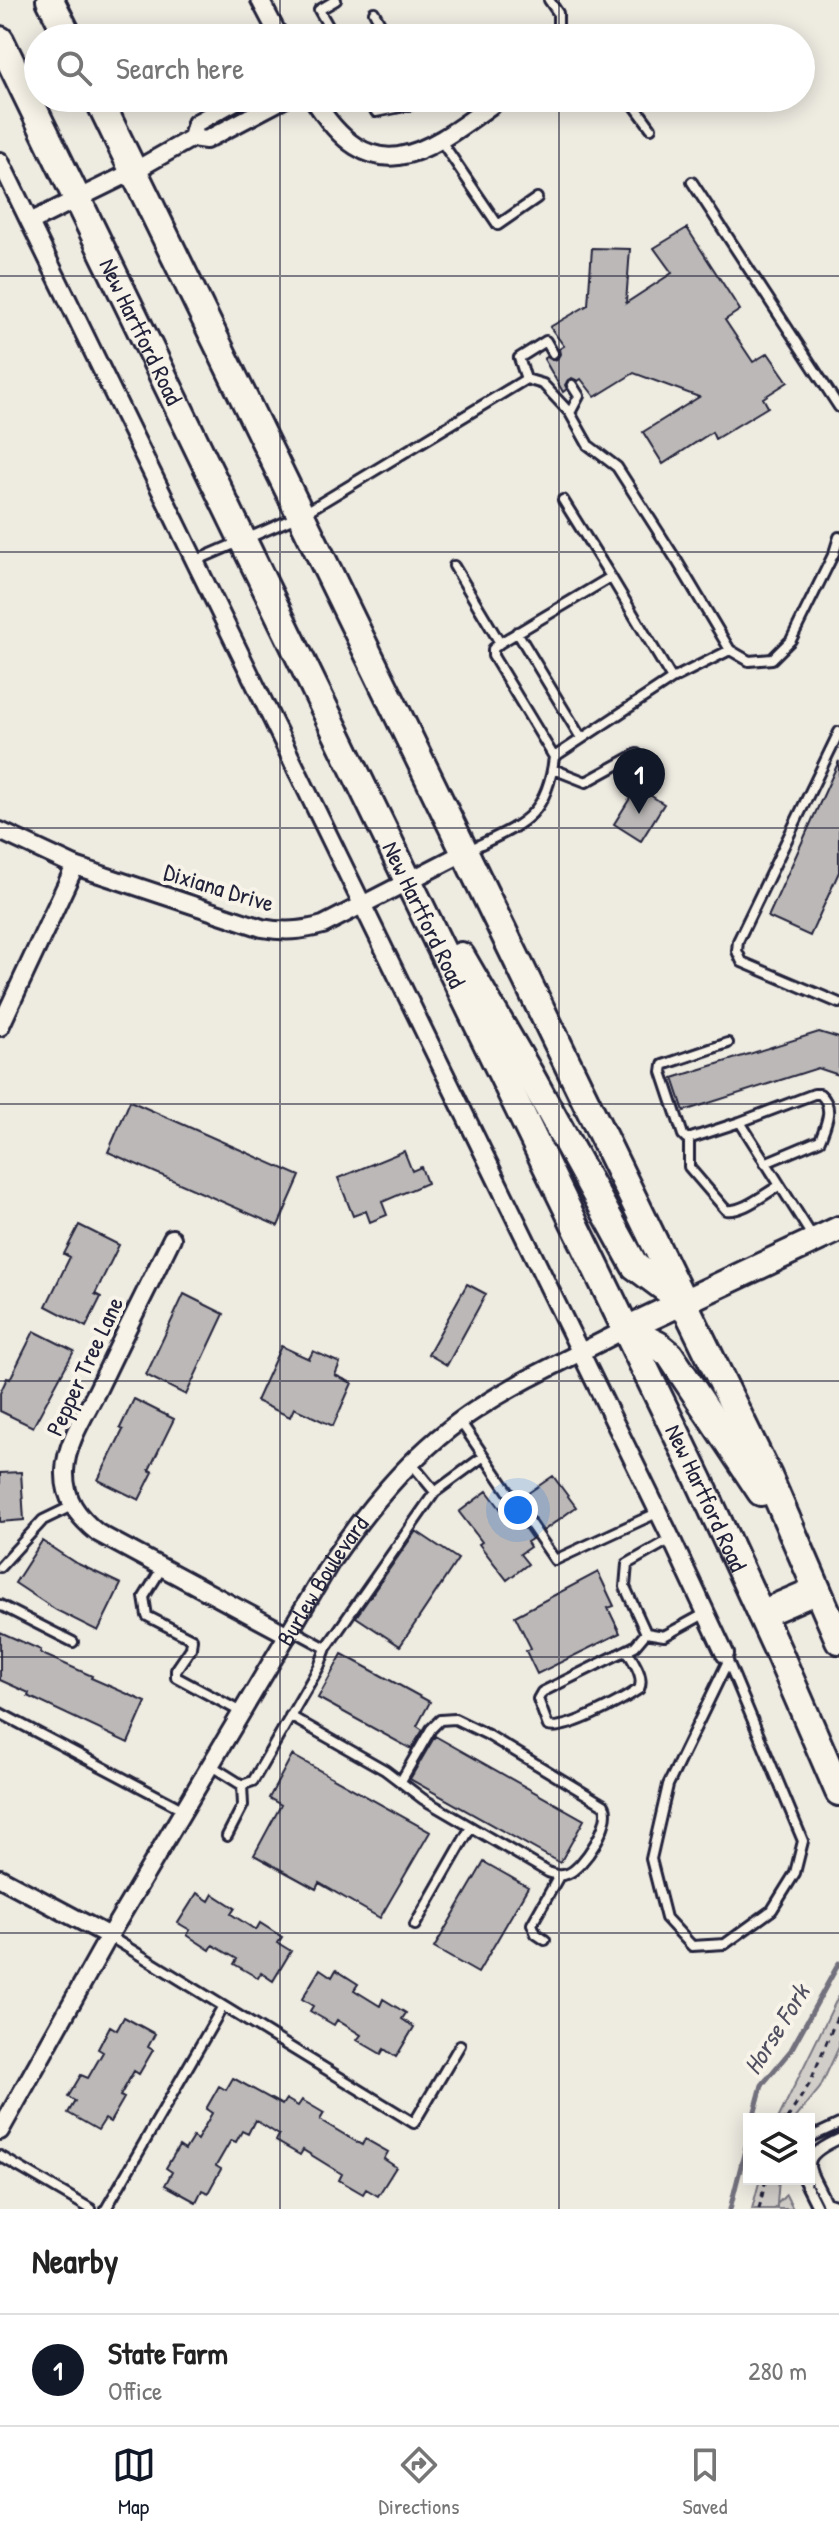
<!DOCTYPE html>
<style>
body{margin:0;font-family:"Patrick Hand",sans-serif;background:#f6f6f6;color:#222}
.controls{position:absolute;right:24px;bottom:24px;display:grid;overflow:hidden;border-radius:0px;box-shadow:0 4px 20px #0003}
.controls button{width:72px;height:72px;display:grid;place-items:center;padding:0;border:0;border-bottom:2px solid #e0e0e0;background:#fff;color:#222;font:40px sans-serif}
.you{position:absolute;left:518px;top:1510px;width:28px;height:28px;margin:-20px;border:6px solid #fff;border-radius:50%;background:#1a73e8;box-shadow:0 0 0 12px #1a73e833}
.badge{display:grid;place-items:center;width:52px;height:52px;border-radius:50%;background:#111827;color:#fff;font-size:26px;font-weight:700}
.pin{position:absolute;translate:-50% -66px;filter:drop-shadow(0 2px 4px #0008)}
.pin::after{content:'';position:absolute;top:42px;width:28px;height:24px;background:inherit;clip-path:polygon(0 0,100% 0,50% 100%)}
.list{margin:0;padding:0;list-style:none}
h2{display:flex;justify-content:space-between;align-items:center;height:104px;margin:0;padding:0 32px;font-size:34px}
h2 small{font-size:26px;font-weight:400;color:#767676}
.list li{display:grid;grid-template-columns:52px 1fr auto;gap:24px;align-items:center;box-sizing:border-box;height:112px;padding:0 32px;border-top:2px solid #e0e0e0}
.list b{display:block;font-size:30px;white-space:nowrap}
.list p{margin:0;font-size:26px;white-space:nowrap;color:#767676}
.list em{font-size:26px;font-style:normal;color:#767676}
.icon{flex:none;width:44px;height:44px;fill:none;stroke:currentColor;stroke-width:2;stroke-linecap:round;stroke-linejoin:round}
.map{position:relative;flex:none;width:839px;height:2209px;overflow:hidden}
.search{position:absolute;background:#fff;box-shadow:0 4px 20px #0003;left:24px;right:24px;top:24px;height:88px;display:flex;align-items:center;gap:20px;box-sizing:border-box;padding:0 28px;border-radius:44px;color:#767676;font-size:30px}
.sheet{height:216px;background:#fff}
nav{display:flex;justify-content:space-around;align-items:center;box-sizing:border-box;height:112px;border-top:2px solid #e0e0e0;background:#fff;font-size:22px;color:#767676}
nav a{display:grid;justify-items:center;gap:4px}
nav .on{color:#111827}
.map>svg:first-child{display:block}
.green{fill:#d1cdc9;stroke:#7a7882;stroke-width:2}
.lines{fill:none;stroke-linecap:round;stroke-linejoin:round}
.stream{stroke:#716f7b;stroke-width:5}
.building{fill:#bbb8b7;stroke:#22223b;stroke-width:2}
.lane-casing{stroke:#22223b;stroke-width:14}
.street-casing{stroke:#22223b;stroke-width:22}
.secondary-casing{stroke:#22223b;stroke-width:30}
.primary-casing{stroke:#22223b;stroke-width:32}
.path{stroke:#22223b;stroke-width:3;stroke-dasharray:6 6;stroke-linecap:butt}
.lane{stroke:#f7f3e8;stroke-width:8}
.street{stroke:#f7f3e8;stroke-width:16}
.secondary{stroke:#f7f3e8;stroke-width:24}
.primary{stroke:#f7f3e8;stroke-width:26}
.grid{fill:none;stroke:#22223b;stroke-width:2;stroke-opacity:0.55}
.labels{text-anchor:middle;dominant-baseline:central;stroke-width:8;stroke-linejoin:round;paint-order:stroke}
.street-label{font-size:24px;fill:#22223b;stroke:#f7f3e8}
.water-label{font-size:26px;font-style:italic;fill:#504f60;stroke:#f7f3e8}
</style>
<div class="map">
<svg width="839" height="2209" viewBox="0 0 839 2209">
<rect width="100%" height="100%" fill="#eeebe1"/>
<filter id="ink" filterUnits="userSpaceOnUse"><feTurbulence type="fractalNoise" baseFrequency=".0125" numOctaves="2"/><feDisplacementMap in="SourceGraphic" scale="16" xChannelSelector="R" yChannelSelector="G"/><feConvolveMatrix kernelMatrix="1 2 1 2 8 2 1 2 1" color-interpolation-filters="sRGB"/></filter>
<g filter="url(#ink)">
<path class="green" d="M839,1995V2047L820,2088L795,2119H778Z
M760,2179H779L777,2204L786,2195L793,2209H777V2205L775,2209H752Z"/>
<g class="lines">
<path class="stream" d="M753,2119L762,2085L791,2050L839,1963
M730,2209L749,2134"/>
</g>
<path class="building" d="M687,228L740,310L725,320L753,362L768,353L788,382L763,398L768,407L715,439L712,432L663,464L643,432L699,397L634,373L595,397L581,379L578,381L572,378L568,380L565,385L567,389L563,392L544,359L547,357L552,360L557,359L560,354L559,349L564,346L550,327L588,305L592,248L630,249L626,303L672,273L654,248Z
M839,761V872L810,936L768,917Z
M637,787L664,804L641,841L614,824Z
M819,1032L839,1038V1075L818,1068L684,1111L673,1078Z
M130,1101L300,1176L278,1226L108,1152Z
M404,1151L412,1171L421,1167L427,1183L382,1202L387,1215L370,1222L366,1211L353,1216L338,1178Z
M79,1225L119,1245L95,1294L101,1297L86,1327L46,1306L70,1257L64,1254Z
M467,1284L486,1294L447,1365L428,1354Z
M184,1294L224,1314L186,1395L146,1375Z
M34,1331L74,1351L33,1427L0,1411V1393L7,1378L10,1379Z
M281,1346L309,1359L313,1351L340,1363L335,1375L352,1383L333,1426L294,1408L290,1417L256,1401Z
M134,1399L174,1419L149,1470L153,1472L139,1500L98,1480L123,1430L120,1428Z
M21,1472L24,1520L0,1522V1473Z
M553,1476L576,1507L543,1531L521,1498Z
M487,1491L503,1512L510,1507L532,1539L527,1542L530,1547L520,1554L528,1564L507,1580L479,1544L482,1542L459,1512Z
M416,1531L458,1559L400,1646L356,1617Z
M42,1541L74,1562L121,1584L98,1631L56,1610L15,1583Z
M598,1572L614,1606L608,1608L620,1633L537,1674L526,1651L531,1648L515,1616Z
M0,1632L41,1650L40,1653L92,1676L91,1678L146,1702L128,1743L28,1696L29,1693L0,1680Z
M342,1654L430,1702L417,1726L423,1730L411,1749L318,1698Z
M435,1736L584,1820L560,1863L410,1779Z
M292,1755L430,1832L380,1918L319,1883L316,1889L254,1855L281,1805L269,1798Z
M484,1862L528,1887L478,1973L434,1948Z
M197,1893L209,1901L213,1894L235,1908L231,1914L256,1930L260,1923L282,1937L278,1943L291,1951L273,1981L261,1973L258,1978L234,1964L237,1959L213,1945L210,1950L187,1935L190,1930L178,1923Z
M320,1969L332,1977L336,1970L358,1984L354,1990L380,2006L383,1999L406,2013L402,2019L414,2027L396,2057L384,2049L381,2054L357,2040L361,2035L337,2020L334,2025L310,2011L313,2006L302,1999Z
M124,2017L155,2034L148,2047L153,2050L139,2074L134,2071L120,2096L124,2098L110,2122L105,2119L98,2130L68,2113L75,2101L68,2097L81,2075L88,2078L103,2052L98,2049L110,2026L117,2030Z
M233,2078L282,2105L286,2099L298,2106L302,2100L324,2113L320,2120L362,2145L365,2139L388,2152L384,2159L396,2167L378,2196L366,2189L363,2194L339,2180L342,2174L303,2150L300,2155L276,2141L279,2135L255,2120L248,2134L242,2131L236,2142L231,2140L216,2166L221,2169L208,2193L202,2190L196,2202L165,2185L172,2172L166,2168L179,2146L185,2150L193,2137L197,2140L212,2113L206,2109L219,2086L226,2090Z"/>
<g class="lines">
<g class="lane-casing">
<path id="lane" d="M549,0L558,13V38
M374,12L382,27L381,38
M335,38L319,10L336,0
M508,38L511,36L514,38
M368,98L376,112L410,105L406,98
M629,98L651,128
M410,105L421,98
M441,141L498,225L537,198
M692,182L839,407
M526,379L519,358L546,341L553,353
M570,413L579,396L572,385
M563,500L611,577
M195,561L301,515L526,379L543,384L570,413L588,445L617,467L677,561L730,650
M454,566L500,643
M517,632L581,738
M672,679L730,650L749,661L772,659L791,640L834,553L839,537
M839,732L738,941L737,951L742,962L839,1003
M553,769L586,782L637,754
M469,850C520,825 547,819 554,757L493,656V649L500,643L611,577L672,679L554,757
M728,1043L663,1065L662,1072L683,1135L686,1138H691L740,1122L814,1239
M740,1122L814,1094H820C835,1107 826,1124 820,1140L765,1163
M689,1138V1167L726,1210C744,1212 764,1194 779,1186
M460,1421L555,1560L659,1512
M435,1492L484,1456
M671,1539L627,1564L625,1587L646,1633L664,1636L706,1613
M0,1567L43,1520L72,1506
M162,1568L144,1597L147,1616L192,1639L191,1648L176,1670V1677L241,1712
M0,1605L73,1642
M326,1648L435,1492L411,1463
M627,1650C633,1662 645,1676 639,1689C623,1700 565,1732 548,1726L538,1699L542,1692L627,1650L635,1646L646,1633
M725,1654L803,1841L795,1873L772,1910L725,1944L692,1946L666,1918L651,1859L668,1785L728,1661
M0,1713L184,1810
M290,1716L385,1770L423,1799L548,1872C554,1874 559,1877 567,1874C583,1869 614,1821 604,1805L488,1735L455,1719L440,1720L431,1729L401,1781
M210,1765L242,1785L253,1781L319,1667L326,1648L291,1629
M227,1836L243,1805L242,1785
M415,1925L471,1827
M545,1940L536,1934L532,1924L559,1876
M223,2006L414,2123L460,2045
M809,2138L839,2124
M839,2139C796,2159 809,2166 826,2202L839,2206
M0,2156L91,2209
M803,2179L818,2209
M106,2209L223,2006L109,1936"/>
</g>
<g class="street-casing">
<g id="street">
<path d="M260,0L280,38"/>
<path d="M313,98C374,198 428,151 501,98"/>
<path d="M192,138L196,123L241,98"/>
<path d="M0,161L671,1538L725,1654"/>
<path d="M30,222L134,171L192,138L206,140L286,98"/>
<path d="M0,831L75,866L262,928C284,932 301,931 323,925L465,852"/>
<path d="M0,1027L75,866"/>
<path d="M172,1238C147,1288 123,1337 99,1387C87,1412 66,1442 65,1471C64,1499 78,1517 98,1533L288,1635"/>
<path d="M0,1878L109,1936"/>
<path id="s1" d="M0,2131L109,1936L332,1560C373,1501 419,1446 480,1407C526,1377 577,1355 626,1329"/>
</g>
</g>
<g class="secondary-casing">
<path id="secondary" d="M626,1329L839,1229"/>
</g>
<g class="primary-casing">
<g id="primary">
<path d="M50,0L69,38"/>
<path id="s2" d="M0,40L699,1480L778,1651L839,1792"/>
<path d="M98,98L768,1476L839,1640"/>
<path d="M461,956L529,1073L635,1266L681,1300"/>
<path d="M626,1329L658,1345L670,1355L761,1492"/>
<path d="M761,1614L817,1590"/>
</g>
</g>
<path class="path" d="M787,2119L810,2083L839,2012
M759,2209L766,2179"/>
<use href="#lane" class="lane"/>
<use href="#street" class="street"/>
<use href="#secondary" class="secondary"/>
<use href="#primary" class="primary"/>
</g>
</g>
<path class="grid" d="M280,0V38M559,0V38M280,98V2209M559,98V2209M0,276H839M0,552H839M0,828H839M0,1104H839M0,1381H839M0,1657H839M0,1933H839"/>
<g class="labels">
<g class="street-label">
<text stroke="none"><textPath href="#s2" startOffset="324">New Hartford Road</textPath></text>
<text transform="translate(219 887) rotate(17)">Dixiana Drive</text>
<text stroke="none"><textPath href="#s2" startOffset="972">New Hartford Road</textPath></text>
<text transform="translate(84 1366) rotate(-65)">Pepper Tree Lane</text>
<text stroke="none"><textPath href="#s2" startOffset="1620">New Hartford Road</textPath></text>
<text stroke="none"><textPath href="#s1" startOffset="638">Burlew Boulevard</textPath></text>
</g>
<g class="water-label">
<text transform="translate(776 2029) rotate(-58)">Horse Fork</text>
</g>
</g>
</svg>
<div class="controls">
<button><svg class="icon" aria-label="layers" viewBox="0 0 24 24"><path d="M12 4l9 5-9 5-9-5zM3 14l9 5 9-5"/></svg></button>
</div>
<div class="you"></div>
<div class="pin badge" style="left:639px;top:814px">1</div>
<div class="search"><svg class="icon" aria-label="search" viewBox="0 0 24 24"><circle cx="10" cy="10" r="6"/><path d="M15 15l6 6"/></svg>Search here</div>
</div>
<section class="sheet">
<h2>Nearby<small></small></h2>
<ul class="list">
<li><span class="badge">1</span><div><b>State Farm</b><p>Office</p></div><em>280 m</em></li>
</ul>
</section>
<nav>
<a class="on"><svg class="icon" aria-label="map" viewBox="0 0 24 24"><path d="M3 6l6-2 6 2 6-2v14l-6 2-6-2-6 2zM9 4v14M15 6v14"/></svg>Map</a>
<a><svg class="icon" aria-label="directions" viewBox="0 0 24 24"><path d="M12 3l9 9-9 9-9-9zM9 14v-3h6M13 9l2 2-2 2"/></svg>Directions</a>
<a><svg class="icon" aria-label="saved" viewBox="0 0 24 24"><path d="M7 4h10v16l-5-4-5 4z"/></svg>Saved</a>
</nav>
